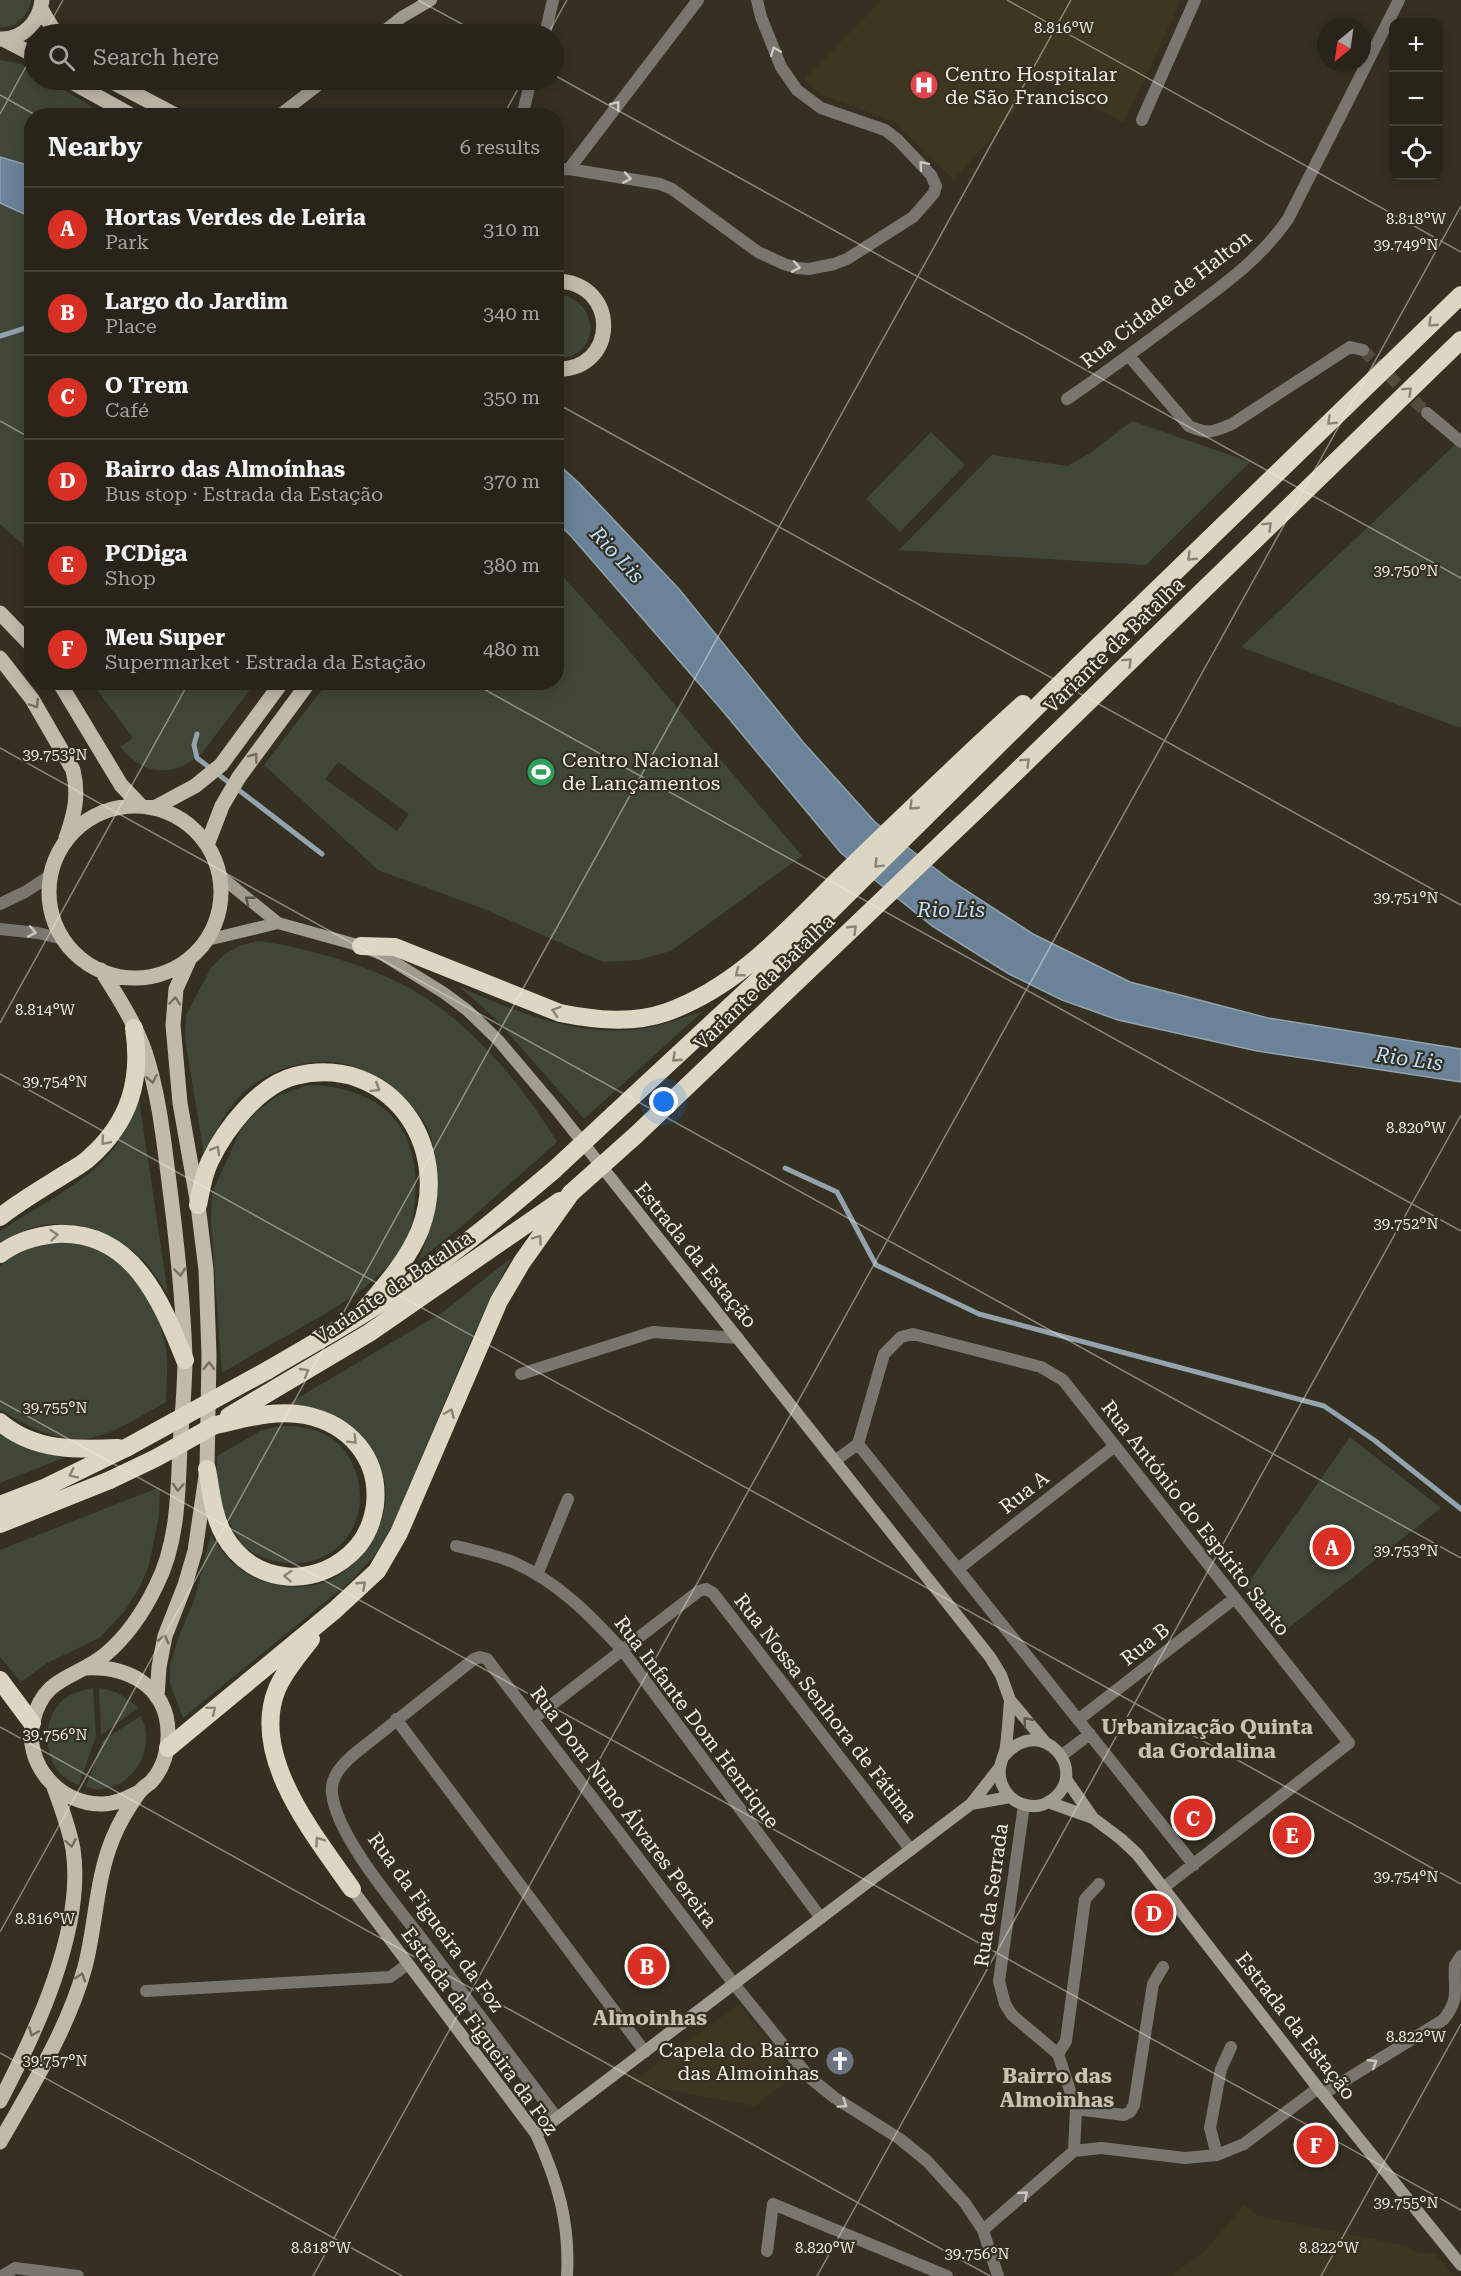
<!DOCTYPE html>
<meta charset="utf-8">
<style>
body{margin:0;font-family:"Roboto Serif",serif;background:#302c22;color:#f1f3f6}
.controls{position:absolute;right:18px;top:18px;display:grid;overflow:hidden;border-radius:12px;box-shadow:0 3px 15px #0003}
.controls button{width:54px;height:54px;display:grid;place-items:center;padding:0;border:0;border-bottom:2px solid #444138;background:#282419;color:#f1f3f6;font:30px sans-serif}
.compass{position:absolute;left:1317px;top:18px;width:54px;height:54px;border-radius:50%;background:#282419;box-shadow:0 3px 15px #0003;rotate:209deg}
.you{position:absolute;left:664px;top:1102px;width:21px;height:21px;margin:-15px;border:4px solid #fff;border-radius:50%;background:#1a73e8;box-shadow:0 0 0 9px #1a73e833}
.badge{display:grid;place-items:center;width:39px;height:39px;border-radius:50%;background:#d93025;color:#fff;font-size:20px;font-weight:700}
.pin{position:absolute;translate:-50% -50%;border:3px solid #fff;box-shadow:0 2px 6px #0006}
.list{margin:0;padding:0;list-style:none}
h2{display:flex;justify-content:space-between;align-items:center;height:78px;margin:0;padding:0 24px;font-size:26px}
h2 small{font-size:20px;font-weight:400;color:#a5a4a2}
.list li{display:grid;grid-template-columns:39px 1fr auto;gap:18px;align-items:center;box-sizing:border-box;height:84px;padding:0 24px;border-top:2px solid #444138}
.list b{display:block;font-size:22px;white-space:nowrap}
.list p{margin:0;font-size:20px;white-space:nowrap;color:#a5a4a2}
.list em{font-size:20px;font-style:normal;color:#a5a4a2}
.icon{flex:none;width:33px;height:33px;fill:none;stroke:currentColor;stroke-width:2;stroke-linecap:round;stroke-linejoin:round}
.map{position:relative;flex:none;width:1461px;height:2276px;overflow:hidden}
.search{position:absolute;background:#282419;box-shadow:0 3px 15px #0003;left:24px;top:24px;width:540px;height:66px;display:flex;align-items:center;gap:15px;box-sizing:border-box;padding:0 21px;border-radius:33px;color:#a5a4a2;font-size:22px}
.panel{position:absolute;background:#282419;box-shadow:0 3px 15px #0003;left:24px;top:108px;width:540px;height:582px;border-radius:24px}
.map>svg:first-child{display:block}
.built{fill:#3d3620}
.green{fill:#414738;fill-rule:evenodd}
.water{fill:#6b8398;stroke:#93a3ae;stroke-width:1.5}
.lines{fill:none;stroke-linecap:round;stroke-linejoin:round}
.stream{stroke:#93a3ae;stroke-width:5}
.street-tunnel{stroke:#514c3e;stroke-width:12;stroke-dasharray:12 6;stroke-linecap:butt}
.street{stroke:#78766e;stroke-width:12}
.secondary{stroke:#a19c90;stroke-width:12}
.primary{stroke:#c0baab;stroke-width:15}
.highway{stroke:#dcd6c3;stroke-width:18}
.highway-bridge{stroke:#dcd6c3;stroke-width:18}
.oneway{stroke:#cbc9c0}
.oneway2{stroke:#888372}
.oneway3{stroke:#746e5f}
.oneway4{stroke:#5b5648}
.ticks{fill:none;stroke:#efede3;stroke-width:1.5;stroke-opacity:0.45}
.labels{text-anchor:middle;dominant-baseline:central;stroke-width:4.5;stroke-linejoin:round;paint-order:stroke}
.poi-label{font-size:20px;fill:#efede3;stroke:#353021;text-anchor:start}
.street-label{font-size:20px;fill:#efede3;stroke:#353021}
.water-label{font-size:21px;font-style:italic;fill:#bbdffe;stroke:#353021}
.neighbourhood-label{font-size:21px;font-weight:bold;fill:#c7c2ae;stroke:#353021}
.ticks-label{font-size:15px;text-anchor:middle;fill:#efede3;stroke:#353021;stroke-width:4.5;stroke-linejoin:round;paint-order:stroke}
</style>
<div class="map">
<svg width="1461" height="2276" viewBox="0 0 1461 2276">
<rect width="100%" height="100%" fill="#353021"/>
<path class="built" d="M882,0H1181L1124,123L1042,79L954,180L892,121L820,94L804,79Z
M739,2004L796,2074L755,2106L631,2083Z
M1244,2205L1259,2216L1407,2246L1418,2253H1435L1454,2276H1170L1204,2252Z"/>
<path class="green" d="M0,0H31V2C26,17 17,28 0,27Z
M0,60L18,63L33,70L34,80H48L105,115L32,116L31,166L0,157Z
M0,203L31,217V552L0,524Z
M559,294C602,302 600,358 557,358L556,295Z
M1132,421L1250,462L1146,565L899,550L992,455L1067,466L1092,452Z
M931,432L965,465L900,532L866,499Z
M1461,439V728L1241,647Z
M557,570L620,640L802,856L671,951L638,960L603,962L482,908L378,870L264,765L327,683L556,682ZM338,762L409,814L397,831L325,779Z
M92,683H255L202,753C174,778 144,776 120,747L133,738Z
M259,941C310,948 382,969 426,998C478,1032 525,1089 557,1142L461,1227L419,1260C434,1219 444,1178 430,1135C425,1117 411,1104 397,1093C383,1082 366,1070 349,1065C314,1055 270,1068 243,1093C225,1110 215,1134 204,1155L185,1039L186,1015L211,968L225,954L241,945Z
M460,987C514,1011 571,1035 632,1030C656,1028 680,1018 703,1011L584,1119L496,1019Z
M308,1085C345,1085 388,1099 405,1135C414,1154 417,1176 415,1197C414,1212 412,1232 404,1245C379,1285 337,1307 297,1330C272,1344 247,1358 222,1373L211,1223L212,1193L241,1129L258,1110L279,1095Z
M139,1100L168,1294C160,1283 153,1270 143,1260C118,1235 79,1220 43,1225C28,1228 13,1235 0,1242V1231C34,1208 79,1187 107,1157C122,1140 131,1120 139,1100Z
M63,1242C73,1244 85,1244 95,1248C137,1267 161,1310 167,1355C168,1370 166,1386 166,1402C142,1415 106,1440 77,1439C50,1439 23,1423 0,1410V1266C18,1248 38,1245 63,1242Z
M511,1258L472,1338L392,1526L375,1555L352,1580L183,1718L170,1684V1665L179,1636L195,1598L211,1534C224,1558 242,1576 269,1583C287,1588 305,1588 323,1583C356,1573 386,1528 386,1495C386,1461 358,1426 328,1413C315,1407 301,1406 288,1404L443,1312Z
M282,1426C311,1426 337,1433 351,1461C381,1519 332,1581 268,1559C260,1557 250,1552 244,1546C239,1542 236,1533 232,1527C227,1518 221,1507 219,1497C217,1484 217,1470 217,1456L262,1430Z
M0,1433L24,1447L63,1458L0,1483Z
M1350,1437L1441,1508L1287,1629L1246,1586Z
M160,1487L159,1517L148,1568L139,1588L125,1611L99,1638L47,1663L21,1682L0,1657V1550Z
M93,1688L96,1736L79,1785C44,1775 37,1723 63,1700C72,1693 82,1690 93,1688Z
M99,1688C116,1690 126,1697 138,1708L101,1735Z
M141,1716C159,1751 127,1799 86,1787L103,1740Z"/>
<path class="water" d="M0,157L31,166V217L0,203Z
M557,463L579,483L679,589L803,742L875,822L950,880L1033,934L1130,982L1268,1018L1461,1049V1082L1257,1051L1118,1020L1062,1000L1009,974L932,926L841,853L721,709L571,536L557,523Z"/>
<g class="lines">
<path class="stream" d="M0,336L32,326
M197,734L194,745L197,758L322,854
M785,1168L837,1192L876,1265L979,1314L1324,1406L1374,1440L1461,1509"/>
<path class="street-tunnel" d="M1363,350L1427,413"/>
<path class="street" d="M545,34L553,0
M522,116L531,80
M1142,120L1195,0
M569,169L698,0
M556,170L569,169L660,184L672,189L758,252L784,264L797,268L809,269L834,264L847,259L913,217L934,193L936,186L931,175L897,139L885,130L821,108L797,90L781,67L761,17L757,0
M1129,356L1189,426C1209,435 1213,432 1232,424L1350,347L1363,350
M1067,399C1108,371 1147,342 1187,312C1226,283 1260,259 1288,219L1399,0
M1427,413L1461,442
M0,904L25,892L51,875
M0,929L38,933L64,939
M521,1374L653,1332L738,1338
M858,1444L1194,1865
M836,1460L858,1444L884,1354L901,1337L913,1334L1041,1367L1063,1380L1349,1743L1163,1888
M456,1546C476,1551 497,1555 515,1563C558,1582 591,1616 623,1651L821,1918
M958,1569L1115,1446
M537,1575L568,1499
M396,1719L645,2052
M533,1719L699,1591L706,1589L713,1593L911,1850
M1078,1720L1235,1598
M1061,1756L1090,1734
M1024,1805L999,1981L1005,2004L1012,2015L1058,2054L1076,2109L1074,2151
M146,1991L390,1977L408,1964
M1058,2054L1066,2041L1085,1899L1099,1884
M1323,2094L1443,2020C1461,1998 1453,1990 1455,1965L1461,1956
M1076,2109L1124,2115L1130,2112L1134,2105L1153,1984L1163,1967
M557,2118C514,2061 471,2004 428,1947C401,1911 336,1837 332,1793C330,1777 342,1765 353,1755L474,1659L480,1657L487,1659L734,1984L809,2077L835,2098L900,2139L927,2161L965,2203L983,2230L998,2276
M1217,2155L1210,2128L1221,2069L1231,2047
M983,2230L1074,2151L1101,2148L1185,2158L1217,2155L1244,2144L1318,2088
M767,2251L773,2204L947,2276
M2,2276L15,2268L78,2276"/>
<path class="secondary" d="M380,34L402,17L431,0
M278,116L325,80
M220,876L278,923L361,946L383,955L444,993L467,1010L498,1040L553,1105L990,1657L1001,1675L1010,1700L1045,1742
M207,940L278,923
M1005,1755C1042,1713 1090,1771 1053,1799C1044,1806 1033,1808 1022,1804C1007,1799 998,1783 1000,1768C1001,1760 1005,1754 1006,1746C1008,1730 1009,1715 1010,1700
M1066,1779L1093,1818
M1048,1802L1093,1818L1121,1839L1137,1854L1318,2088L1461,2265
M971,1804L1010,1797
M352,1889L536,2134C558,2182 570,2223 567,2276
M536,2134L971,1804L1000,1767"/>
<path class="primary" d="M41,9L56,34
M0,39C23,40 40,21 42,0
M5,40L34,55
M68,80L133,116
M109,80L177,116
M556,281C621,282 618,372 556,369
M0,613L32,646
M0,658L32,699L73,770C79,795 75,813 66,838
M59,682L121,785L141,806
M49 892a86 86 0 1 1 172 0a86 86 0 1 1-172 0Z
M154,808L195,786L221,765L282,682
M207,845L222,806L239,777L309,682
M101,970C117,995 135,1023 145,1052C158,1091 163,1134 168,1174C176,1235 183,1295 185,1357C185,1386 182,1416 180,1446C178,1494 178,1543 156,1586C144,1611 127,1636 106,1654C76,1679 44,1675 33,1721C23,1763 59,1805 102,1804C116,1804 127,1798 139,1792
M157,1697L159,1667L165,1636L185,1585L195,1551L207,1469L209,1355L206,1270L198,1205L180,1103L173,1025L176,989L189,960
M0,2101C36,2032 85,1928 73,1849C69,1827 61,1807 54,1787
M0,2142C32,2086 68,2029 85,1967C96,1925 96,1878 113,1838C119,1823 128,1808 138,1794C141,1789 146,1786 151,1782C163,1769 169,1750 168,1732C167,1685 126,1666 86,1668"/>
<path class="highway" d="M361,946L395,947L560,1013C595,1020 633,1024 667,1012C743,985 795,921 851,867C908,812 964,757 1023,704
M614,1114L795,946L1078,666L1461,295
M636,1135L984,803L1461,340
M198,1205C201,1190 203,1175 210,1161C225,1129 259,1085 295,1076C389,1053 453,1145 420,1230C407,1262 382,1289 360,1315
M0,1217C19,1202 41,1189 62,1176C71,1170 82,1165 89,1158C130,1122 142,1080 134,1028
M0,1254C17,1241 35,1236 56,1234C133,1230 161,1301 185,1360
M268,1370C319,1340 372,1311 421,1276C467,1244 511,1206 554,1170
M229,1416L369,1333L560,1201
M0,1422C34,1451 76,1450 118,1448
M207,1469C211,1491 213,1516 224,1535C253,1587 320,1590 358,1546C367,1535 373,1519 375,1505C380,1458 349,1424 305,1415C275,1409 244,1419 215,1425
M0,1505L44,1488L126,1448
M0,1524L110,1480
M311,1639C299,1655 285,1670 277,1689C249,1757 316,1837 352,1889
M0,1680L32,1723
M168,1748L335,1610L377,1571L399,1533L499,1301L522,1262L571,1193"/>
<path class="highway-bridge" d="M554,1170L614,1114
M571,1193L636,1135
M126,1448L268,1370
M110,1480L156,1458L215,1425"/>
</g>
<defs><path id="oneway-chevron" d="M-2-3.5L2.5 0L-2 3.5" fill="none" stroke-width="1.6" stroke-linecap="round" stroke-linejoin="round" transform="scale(1.5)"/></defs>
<g class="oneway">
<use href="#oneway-chevron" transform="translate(775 51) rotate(-112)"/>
<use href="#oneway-chevron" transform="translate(616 105) rotate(-52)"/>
<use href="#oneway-chevron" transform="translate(923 165) rotate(-131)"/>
<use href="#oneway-chevron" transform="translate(627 178) rotate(9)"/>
<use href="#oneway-chevron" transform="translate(796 267) rotate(10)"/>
<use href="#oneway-chevron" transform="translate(32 932) rotate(10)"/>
<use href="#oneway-chevron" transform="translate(1373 2063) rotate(-32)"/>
<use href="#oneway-chevron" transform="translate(843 2104) rotate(34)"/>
<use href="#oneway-chevron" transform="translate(1024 2195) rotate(-41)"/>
</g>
<g class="oneway2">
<use href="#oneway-chevron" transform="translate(1432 323) rotate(136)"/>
<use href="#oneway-chevron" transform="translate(1408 391) rotate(-44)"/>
<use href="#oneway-chevron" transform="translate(1331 421) rotate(136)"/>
<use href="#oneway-chevron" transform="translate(1268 526) rotate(-44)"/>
<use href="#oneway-chevron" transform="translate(1191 557) rotate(136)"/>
<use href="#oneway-chevron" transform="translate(1128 662) rotate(-44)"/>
<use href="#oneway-chevron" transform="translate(1026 762) rotate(-44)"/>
<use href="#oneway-chevron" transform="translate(913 806) rotate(136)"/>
<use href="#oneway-chevron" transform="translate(878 864) rotate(135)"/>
<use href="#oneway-chevron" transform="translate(853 929) rotate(-44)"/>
<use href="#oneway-chevron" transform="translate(739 973) rotate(142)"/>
<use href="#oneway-chevron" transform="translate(556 1011) rotate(-162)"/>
<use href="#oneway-chevron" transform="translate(676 1058) rotate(137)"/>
<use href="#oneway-chevron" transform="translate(376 1088) rotate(32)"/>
<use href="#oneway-chevron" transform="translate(105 1141) rotate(130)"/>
<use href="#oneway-chevron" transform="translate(216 1150) rotate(-60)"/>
<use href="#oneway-chevron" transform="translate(54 1235) rotate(-5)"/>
<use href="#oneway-chevron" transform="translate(538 1239) rotate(-54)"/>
<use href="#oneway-chevron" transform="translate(305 1372) rotate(-30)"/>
<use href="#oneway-chevron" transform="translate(450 1413) rotate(-67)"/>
<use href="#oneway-chevron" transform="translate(353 1440) rotate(45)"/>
<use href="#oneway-chevron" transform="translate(73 1474) rotate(154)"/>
<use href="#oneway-chevron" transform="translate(288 1576) rotate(-177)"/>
<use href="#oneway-chevron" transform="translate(362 1585) rotate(-43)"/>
<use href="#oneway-chevron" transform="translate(212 1710) rotate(-40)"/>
<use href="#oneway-chevron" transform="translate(319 1841) rotate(-125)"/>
</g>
<g class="oneway3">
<use href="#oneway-chevron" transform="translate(35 704) rotate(57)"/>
<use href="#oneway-chevron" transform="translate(254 757) rotate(-53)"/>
<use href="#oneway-chevron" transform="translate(175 1001) rotate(-85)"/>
<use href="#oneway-chevron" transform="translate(152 1079) rotate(79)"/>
<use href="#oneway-chevron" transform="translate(180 1272) rotate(85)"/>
<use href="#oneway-chevron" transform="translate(209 1366) rotate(-89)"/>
<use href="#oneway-chevron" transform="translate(178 1487) rotate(94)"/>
<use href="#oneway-chevron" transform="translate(164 1639) rotate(-75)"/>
<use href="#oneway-chevron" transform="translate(71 1843) rotate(80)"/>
<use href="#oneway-chevron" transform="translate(81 1977) rotate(-72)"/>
<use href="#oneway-chevron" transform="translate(33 2032) rotate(113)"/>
</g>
<g class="oneway4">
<use href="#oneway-chevron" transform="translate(249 900) rotate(-142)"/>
<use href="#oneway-chevron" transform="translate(1027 1721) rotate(-130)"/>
</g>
<path class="ticks" d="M418,0L480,34M1007,0L1461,252M44,34L63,0M548,34L567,0M554,75L1461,578M0,95L37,116M0,114L34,52M503,116L523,80M556,403L1461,905M0,421L32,439M471,682L1461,1231M0,748L1461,1558M0,1023L189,682M0,1074L1461,1884M0,1401L1461,2210M0,1727L990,2276M0,1932L1071,0M0,2053L402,2276M313,2276L1461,206M817,2276L1461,1115M1321,2276L1461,2024"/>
<defs>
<g id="hospital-disc" transform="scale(1.5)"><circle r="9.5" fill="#e0444e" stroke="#353021"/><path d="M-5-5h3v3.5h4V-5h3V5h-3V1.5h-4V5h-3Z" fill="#fff"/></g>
<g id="stadium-disc" transform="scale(1.5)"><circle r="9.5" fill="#2e9e5b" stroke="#353021"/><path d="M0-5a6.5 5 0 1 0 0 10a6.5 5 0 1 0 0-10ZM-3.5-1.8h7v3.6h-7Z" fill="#fff"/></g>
<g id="church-disc" transform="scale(1.5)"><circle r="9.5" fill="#6b7280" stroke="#353021"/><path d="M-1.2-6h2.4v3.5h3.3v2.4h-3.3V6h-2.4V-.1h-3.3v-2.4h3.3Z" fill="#fff"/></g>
</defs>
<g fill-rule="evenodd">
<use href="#hospital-disc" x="924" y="85"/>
<use href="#stadium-disc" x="541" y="772"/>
<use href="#church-disc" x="840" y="2061"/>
</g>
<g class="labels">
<g class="poi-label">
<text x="945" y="74">Centro Hospitalar<tspan x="945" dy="23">de São Francisco</tspan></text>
<text x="562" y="760">Centro Nacional<tspan x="562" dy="23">de Lançamentos</tspan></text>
<text x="819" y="2050" text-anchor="end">Capela do Bairro<tspan x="819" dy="23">das Almoinhas</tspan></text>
</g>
<g class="street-label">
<text transform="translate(1166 299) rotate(-38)">Rua Cidade de Halton</text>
<text transform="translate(1114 645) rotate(-44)">Variante da Batalha</text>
<text transform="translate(764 982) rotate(-44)">Variante da Batalha</text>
<text transform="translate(696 1255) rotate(51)">Estrada da Estação</text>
<text transform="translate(393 1287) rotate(-34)">Variante da Batalha</text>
<text transform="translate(1024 1492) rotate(-38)">Rua A</text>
<text transform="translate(1196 1518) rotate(52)">Rua António do Espírito Santo</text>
<text transform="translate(1145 1644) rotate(-38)">Rua B</text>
<text transform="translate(826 1708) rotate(52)">Rua Nossa Senhora de Fátima</text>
<text transform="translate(697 1722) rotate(53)">Rua Infante Dom Henrique</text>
<text transform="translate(624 1807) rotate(53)">Rua Dom Nuno Álvares Pereira</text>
<text transform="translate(991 1895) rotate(-82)">Rua da Serrada</text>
<text transform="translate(436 1922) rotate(54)">Rua da Figueira da Foz</text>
<text transform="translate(1296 2026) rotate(52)">Estrada da Estação</text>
<text transform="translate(480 2031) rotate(54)">Estrada da Figueira da Foz</text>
</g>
<g class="water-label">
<text transform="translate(617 555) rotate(47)">Rio Lis</text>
<text x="951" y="910">Rio Lis</text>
<text transform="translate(1409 1059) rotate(8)">Rio Lis</text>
</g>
<g class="neighbourhood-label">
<text x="1207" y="1727">Urbanização Quinta<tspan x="1207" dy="24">da Gordalina</tspan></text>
<text x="650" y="2018">Almoinhas</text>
<text x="1057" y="2076">Bairro das<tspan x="1057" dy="24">Almoinhas</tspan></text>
</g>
</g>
<g class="ticks-label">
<text x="1064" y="33">8.816°W</text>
<text x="1416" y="224">8.818°W</text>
<text x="1406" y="250">39.749°N</text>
<text x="1406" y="576">39.750°N</text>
<text x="55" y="760">39.753°N</text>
<text x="1406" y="903">39.751°N</text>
<text x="45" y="1015">8.814°W</text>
<text x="55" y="1087">39.754°N</text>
<text x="1416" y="1133">8.820°W</text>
<text x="1406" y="1229">39.752°N</text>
<text x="55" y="1413">39.755°N</text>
<text x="1406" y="1556">39.753°N</text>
<text x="55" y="1740">39.756°N</text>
<text x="1406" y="1882">39.754°N</text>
<text x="45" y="1924">8.816°W</text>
<text x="1416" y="2042">8.822°W</text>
<text x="55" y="2066">39.757°N</text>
<text x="1406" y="2208">39.755°N</text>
<text x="321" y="2253">8.818°W</text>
<text x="825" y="2253">8.820°W</text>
<text x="1329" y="2253">8.822°W</text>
<text x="977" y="2259">39.756°N</text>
</g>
</svg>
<div class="controls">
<button>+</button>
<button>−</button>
<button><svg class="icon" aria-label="locate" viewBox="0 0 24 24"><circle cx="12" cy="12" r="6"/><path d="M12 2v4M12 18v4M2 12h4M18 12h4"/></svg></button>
</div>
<svg class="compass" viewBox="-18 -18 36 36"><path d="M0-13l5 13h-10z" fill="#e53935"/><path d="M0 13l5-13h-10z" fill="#a5a4a2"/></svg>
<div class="you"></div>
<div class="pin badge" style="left:1332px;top:1547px">A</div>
<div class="pin badge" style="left:647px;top:1966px">B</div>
<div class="pin badge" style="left:1193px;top:1818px">C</div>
<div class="pin badge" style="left:1154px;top:1913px">D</div>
<div class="pin badge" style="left:1292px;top:1835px">E</div>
<div class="pin badge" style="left:1316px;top:2145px">F</div>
<div class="search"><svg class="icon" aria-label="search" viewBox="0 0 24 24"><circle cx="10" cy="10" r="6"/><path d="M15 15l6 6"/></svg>Search here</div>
<section class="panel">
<h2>Nearby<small>6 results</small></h2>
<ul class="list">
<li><span class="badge">A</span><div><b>Hortas Verdes de Leiria</b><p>Park</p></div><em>310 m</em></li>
<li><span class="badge">B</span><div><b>Largo do Jardim</b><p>Place</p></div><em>340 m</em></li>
<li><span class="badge">C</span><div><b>O Trem</b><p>Café</p></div><em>350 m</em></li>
<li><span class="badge">D</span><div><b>Bairro das Almoínhas</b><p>Bus stop · Estrada da Estação</p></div><em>370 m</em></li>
<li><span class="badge">E</span><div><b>PCDiga</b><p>Shop</p></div><em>380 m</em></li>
<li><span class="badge">F</span><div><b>Meu Super</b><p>Supermarket · Estrada da Estação</p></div><em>480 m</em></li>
</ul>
</section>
</div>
